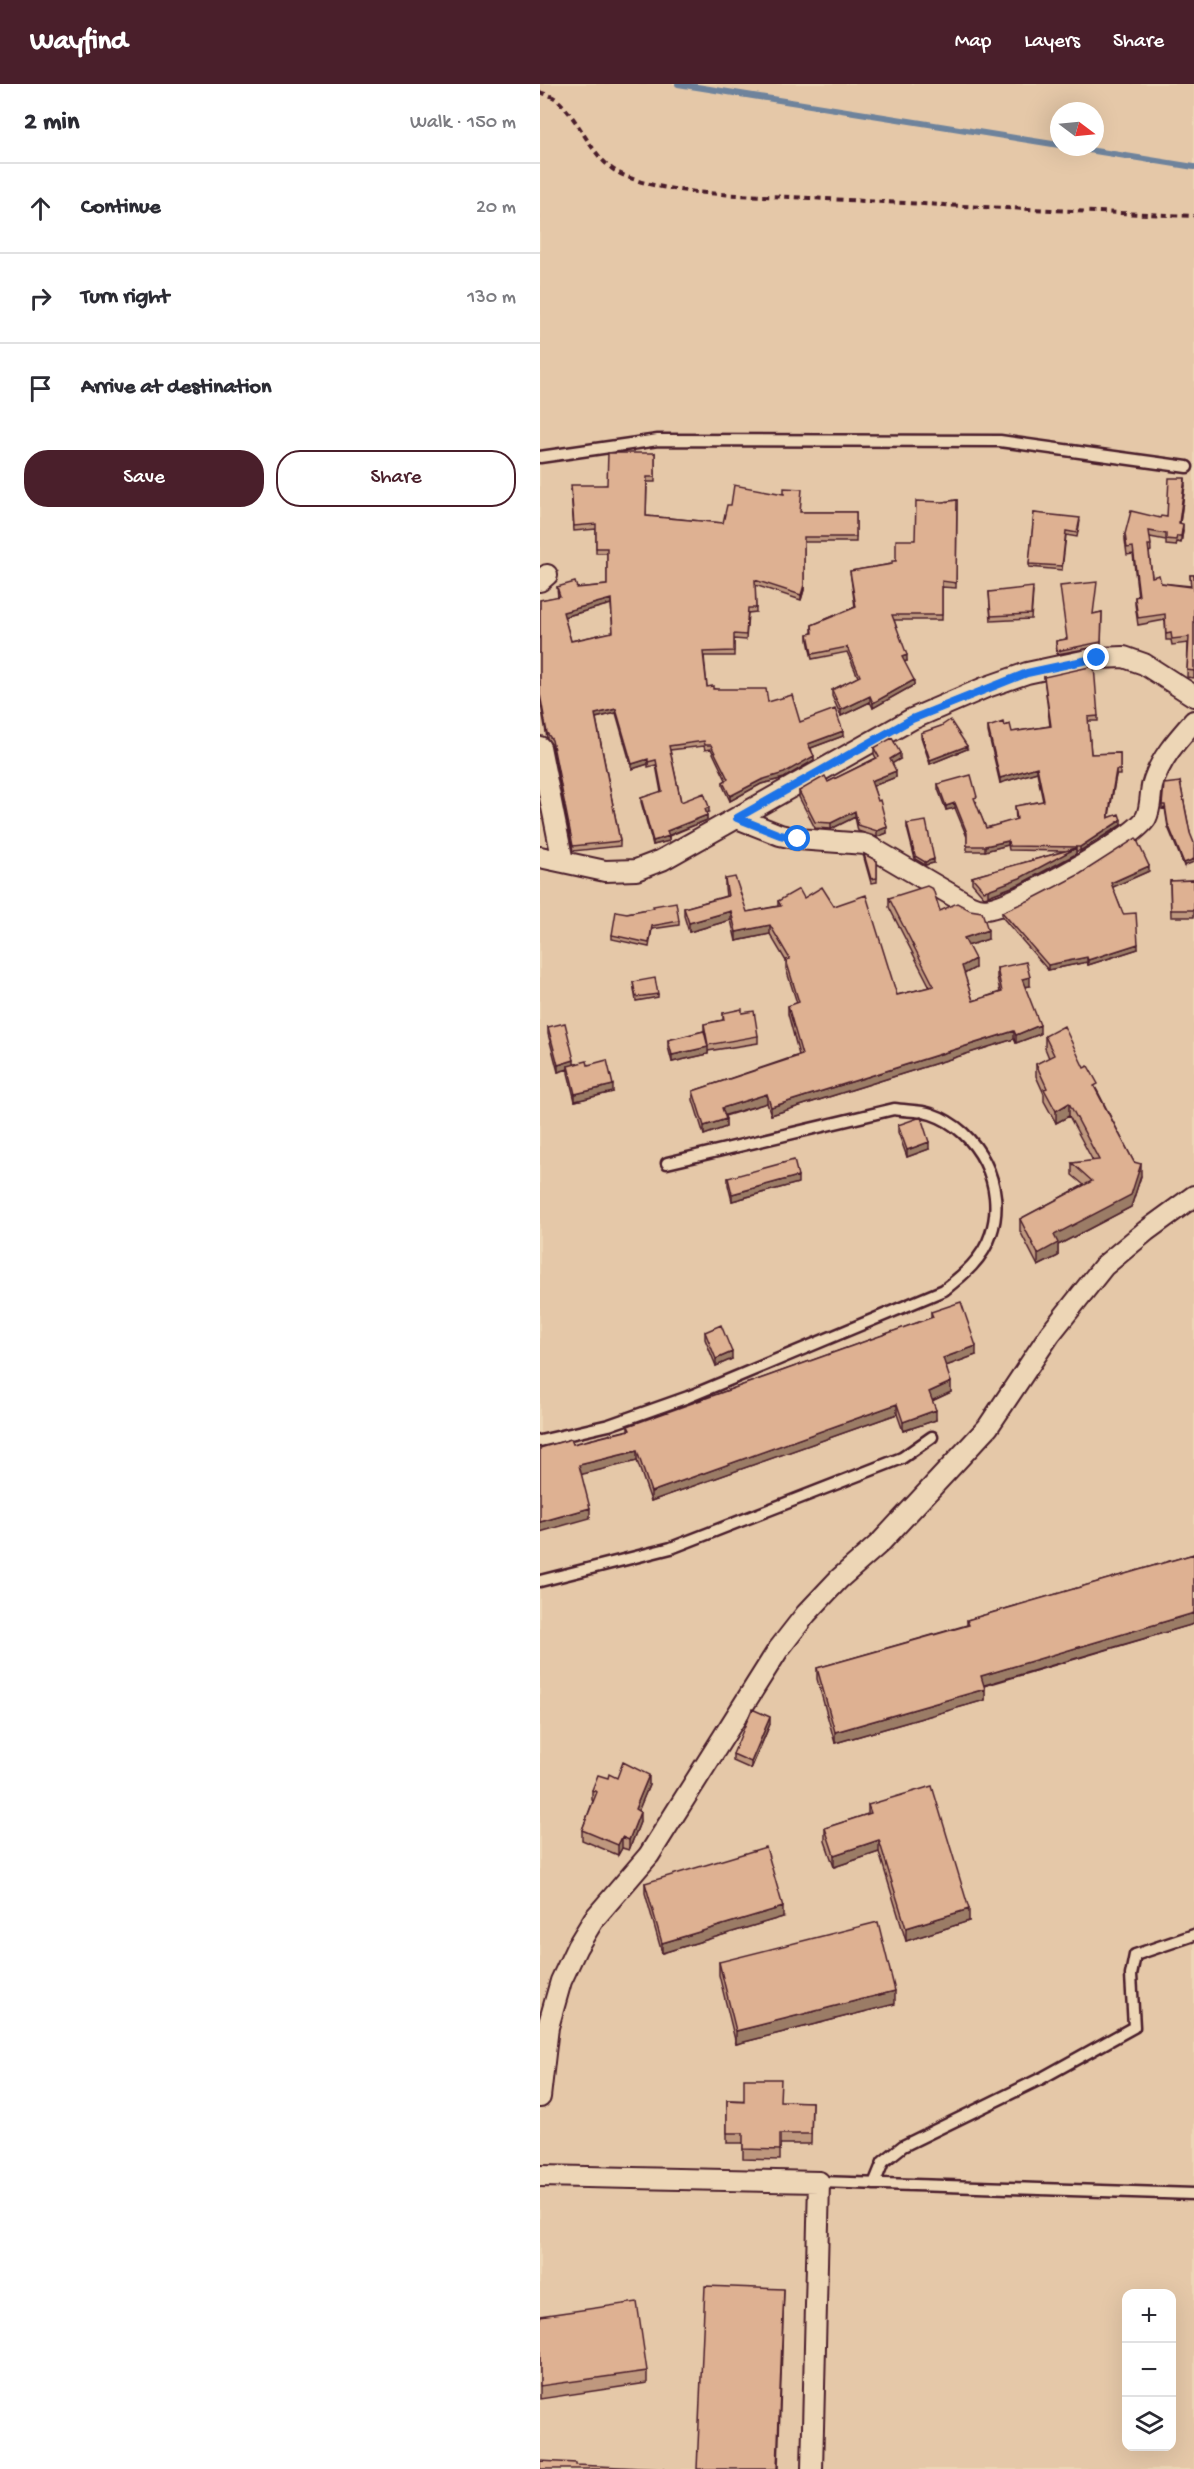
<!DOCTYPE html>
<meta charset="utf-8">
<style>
body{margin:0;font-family:"Gochi Hand",sans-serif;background:#f2f2f3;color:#2b2b33}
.controls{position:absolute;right:18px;bottom:18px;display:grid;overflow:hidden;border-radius:12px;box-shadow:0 6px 24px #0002}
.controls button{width:54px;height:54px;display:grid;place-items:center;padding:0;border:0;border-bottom:2px solid #e1e1e2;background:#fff;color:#2b2b33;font:30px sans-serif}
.compass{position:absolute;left:510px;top:18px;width:54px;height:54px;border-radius:50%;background:#fff;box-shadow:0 6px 24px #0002;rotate:106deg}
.stop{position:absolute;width:18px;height:18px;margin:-14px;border:4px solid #1a73e8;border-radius:50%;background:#fff}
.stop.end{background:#1a73e8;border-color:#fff;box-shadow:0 2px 6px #0008}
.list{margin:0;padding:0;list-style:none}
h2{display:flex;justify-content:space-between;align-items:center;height:78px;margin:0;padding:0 24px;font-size:26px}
h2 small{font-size:20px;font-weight:400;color:#7c7c81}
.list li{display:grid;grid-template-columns:39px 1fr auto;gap:18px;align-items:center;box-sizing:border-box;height:90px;padding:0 24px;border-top:2px solid #e1e1e2}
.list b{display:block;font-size:22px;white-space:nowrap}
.list em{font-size:20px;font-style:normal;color:#7c7c81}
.actions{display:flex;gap:12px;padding:18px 24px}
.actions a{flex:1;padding:14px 0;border:2px solid #4a1f2b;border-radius:24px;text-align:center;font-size:21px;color:#4a1f2b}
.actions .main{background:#4a1f2b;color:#fff}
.icon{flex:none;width:33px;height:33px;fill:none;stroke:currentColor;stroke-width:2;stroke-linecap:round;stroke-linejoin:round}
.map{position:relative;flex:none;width:654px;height:2385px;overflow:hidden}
header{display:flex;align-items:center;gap:36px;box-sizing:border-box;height:84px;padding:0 30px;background:#4a1f2b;color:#fff}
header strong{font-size:28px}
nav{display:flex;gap:33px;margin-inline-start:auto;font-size:21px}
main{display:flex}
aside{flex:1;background:#fff}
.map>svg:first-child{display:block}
.built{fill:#e5c8a8;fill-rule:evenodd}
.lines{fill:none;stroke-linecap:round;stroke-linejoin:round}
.stream{stroke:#6e839c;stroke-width:6}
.lane-casing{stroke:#4a1f2b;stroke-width:15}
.street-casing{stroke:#4a1f2b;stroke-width:24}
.path{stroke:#4a1f2b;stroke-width:4;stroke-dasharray:6 4.5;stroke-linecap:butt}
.lane{stroke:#edd6b6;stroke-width:10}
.street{stroke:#edd6b6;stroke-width:20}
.wall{fill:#bf987e;stroke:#4a1f2b;stroke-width:1.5;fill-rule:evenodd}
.shaded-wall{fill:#9b7c66;stroke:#4a1f2b;stroke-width:1.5}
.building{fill:#deb192;stroke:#4a1f2b;stroke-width:1.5;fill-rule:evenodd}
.route{stroke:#1a73e8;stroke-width:8}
</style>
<header>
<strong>Wayfind</strong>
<nav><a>Map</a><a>Layers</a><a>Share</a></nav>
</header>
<main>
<aside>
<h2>2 min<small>Walk · 150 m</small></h2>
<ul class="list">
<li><svg class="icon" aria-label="ahead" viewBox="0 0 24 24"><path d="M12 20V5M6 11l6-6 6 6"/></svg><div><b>Continue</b></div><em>20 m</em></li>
<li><svg class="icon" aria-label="right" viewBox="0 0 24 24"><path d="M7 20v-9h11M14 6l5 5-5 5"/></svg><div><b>Turn right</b></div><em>130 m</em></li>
<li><svg class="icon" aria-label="arrive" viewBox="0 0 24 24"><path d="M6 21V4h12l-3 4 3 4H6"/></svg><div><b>Arrive at destination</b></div></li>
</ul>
<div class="actions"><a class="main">Save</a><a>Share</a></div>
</aside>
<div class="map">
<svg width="654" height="2385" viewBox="0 0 654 2385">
<rect width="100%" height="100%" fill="#edd6b6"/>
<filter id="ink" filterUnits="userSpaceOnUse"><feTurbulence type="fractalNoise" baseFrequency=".0167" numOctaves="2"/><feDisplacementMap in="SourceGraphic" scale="12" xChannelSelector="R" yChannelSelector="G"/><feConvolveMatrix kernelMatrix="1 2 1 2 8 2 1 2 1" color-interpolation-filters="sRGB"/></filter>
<g filter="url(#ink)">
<path class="built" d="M0,0H654V2385H0ZM519,27H555V63H519ZM586,2210H632V2362H586Z"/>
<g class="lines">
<path class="stream" d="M138,0L519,61
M530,63L654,83"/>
<g class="lane-casing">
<path id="lane" d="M0,373L118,356L460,357L647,383
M0,1357L69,1341L148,1313L404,1206C423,1191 443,1175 451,1150C467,1103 439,1046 391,1030C380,1026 366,1027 354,1025L127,1079
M0,1497L131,1464L362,1374L392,1353
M279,2098L654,2110
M334,2100L343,2078L363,2062L502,1994L594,1943L591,1891L595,1871L654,1851"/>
</g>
<g class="street-casing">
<path id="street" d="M0,497L7,491
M0,663L23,778
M197,734L240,751L258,755L325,760L429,821C437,825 443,826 451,824C478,819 594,755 606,734C611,724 610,712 612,702C619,676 637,656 654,637
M0,773L65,787L96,786L122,776L372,635L444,604L487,589L557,574L584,573L604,580L654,612
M0,2013L8,1943L21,1897L37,1863L54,1835L109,1771L238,1566L266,1530L299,1495L341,1458L448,1343L510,1250L564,1182L606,1147L654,1112
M0,2092L279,2098L272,2385"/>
</g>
<path class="path" d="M0,8C5,10 12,12 16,15C43,38 51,78 85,92C139,114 212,110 269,114C397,121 526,127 654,132"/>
<use href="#lane" class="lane"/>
<use href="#street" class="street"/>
</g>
<path class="wall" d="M115,369V398H107L106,432L183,439L260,428H316V458H264V506L261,516L215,501L216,528L208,529L206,556L194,555V572H164L167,603L228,618L260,638L303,652L271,664L274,676L244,694L221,700L190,717L183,702V698L186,696L171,665L165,666L164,662L130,666L141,718L169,728L166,729L167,736L129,752V757L113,761L101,718V714L121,708L116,681L108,683V680L92,685L76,629L56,634L80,757V762L33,767L12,661L7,654L0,615V516L18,513L17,503L37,504L67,501V469H56V445L34,447L31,406L67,401ZM71,520L73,548L31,557L24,533Z
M645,401L640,439L643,447L641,459L637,458L636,462L626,461V456L610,453L611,467L609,468L612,493L621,499L651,502L650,491H654V594L647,593L648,559L632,561L631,556H626L625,536L598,541L595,520V513H598L593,470L587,471L585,456V450L620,434L627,433Z
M417,416L416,504L402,503V536H354L367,577H364L374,601L333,624L330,618L301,632L292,612V606L318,593L307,568L272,575L268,556V550L272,549V541L315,523L310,487L352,480L375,456L404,418Z
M494,429L540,437L537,453L526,451L522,486L489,483Z
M449,508H493L491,535L451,537Z
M562,528L561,562L517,570L516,557L526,555L554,530Z
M504,593L558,632V637H548L551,670L580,669V691H576L568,733L581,741L540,767H536V770L480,800L448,812L444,813L432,799V793L525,767L469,766L468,761L445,767H427V753L415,724L406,726L398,705V700L437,718H435L446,744L476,736L475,722L503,717L497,688L460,699L448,648V643L464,642L472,648L510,642Z
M381,649L427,665L390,680L381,653Z
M334,664L360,675L352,679L356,693L333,702L347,749L337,753L318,747L315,733L291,745L275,744L259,713V707L288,698L336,674L334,670Z
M640,698L650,749L644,782L628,743L625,724L622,725V721Z
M367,740L394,779L385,781L375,775L367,744Z
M324,770L337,777V798L331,799L324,774Z
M609,787L572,803L598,865L548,881L547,878L508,886L462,833V828Z
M185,795L207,828L238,822V817L264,814L294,822L357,911L390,903L349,823V814L400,827L448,855L427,862L435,884L424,890L433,917L460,908L457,893V884L490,902L485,903L500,950L476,959L474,955L231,1031L227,1019L185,1032L186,1043L164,1051L153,1016V1007L259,971L248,930V922L257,919L246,885V877L230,850L196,857L191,836L149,848L144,832V824L186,812L185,804Z
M654,796V833H631L630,797Z
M114,824L139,837V841L112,845L109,863L72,855V851L87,829Z
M93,898L118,910V913L96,917Z
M183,929H202L218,952V959L168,967V970L132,978L128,963V956L164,947V940L183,936Z
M8,943L34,980L48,981L73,1008L35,1017L28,989V985L18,988L8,950Z
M505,952L544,984L558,1008L601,1092L591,1123L518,1161V1172L498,1182L480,1147V1135L544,1101L532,1091V1079L553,1077L529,1032L516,1039L504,1017V1010L496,992V980L509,974L505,964Z
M358,1041L389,1065L367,1073L358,1048Z
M188,1094L258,1099L192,1117L188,1101Z
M391,1228L436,1271L406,1282L411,1308L392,1317L396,1336L363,1347L357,1330L111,1417L97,1377L41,1390L50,1434L33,1360L88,1346V1342L391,1234Z
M165,1248L192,1275L176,1282L165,1255Z
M654,1470V1540L444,1602L445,1616L295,1659L277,1595V1584L427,1541V1536Z
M230,1640L211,1685L193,1677V1670Z
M68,1694H77L109,1701L98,1727L100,1738L89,1766L82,1764L78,1771L42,1756V1746L53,1717L52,1716V1706Z
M328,1721L429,1837L366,1857L339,1768L294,1783L285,1757V1744L328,1730Z
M105,1799L243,1833L122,1869L105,1809Z
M179,1878L355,1920L196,1960L179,1891Z
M187,2016L272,2018L271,2060H240V2076L203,2075V2059H187Z
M0,2232L107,2287V2299L0,2315Z"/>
<path class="shaded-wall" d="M645,394V401L639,446V439Z
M643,440V447L641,459V452Z
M264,501V506L261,516V511Z
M71,515V520L23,533V528Z
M367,571V577L362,578V573Z
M374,596V601L333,624V619Z
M330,612V618L301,632V626Z
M76,625V629L55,634V630Z
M303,647V652L268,665V660Z
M427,662V665L390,680V676Z
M360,669V675L350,681V675Z
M274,672V676L244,694L221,700L190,717V712L221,696Z
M108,675V680L92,685V680Z
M497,683V688L460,699V694Z
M576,686V691L568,738V734Z
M356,687V693L331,703V697Z
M415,719V724L406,726V722Z
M169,723V728L165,730V725Z
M315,727V733L291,745V739Z
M167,731V736L127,752V747Z
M581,736V741L540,767V763Z
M347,743V749L337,753V747Z
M129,752V757L113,761V757Z
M468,757V761L445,767V762Z
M536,764V770L480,800L448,812V806Z
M394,775V779L385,781V778Z
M654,775V778L644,782V779Z
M609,782V787L571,804V799Z
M191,827V836L149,848V839Z
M230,841V850L196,857V848Z
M448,846V855L424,863V854Z
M598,860V865L548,881V876Z
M547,873V878L508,886V881Z
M435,875V884L422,891V882Z
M490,893V902L482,903V895Z
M500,941V950L476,959V951Z
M474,947V955L231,1031V1023Z
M168,963V970L132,978V971Z
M34,976V983L28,982V985L18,988V981Z
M73,1001V1008L35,1017V1010Z
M227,1010V1019L182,1032V1024Z
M529,1019V1032L516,1039V1027Z
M186,1035V1043L164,1051V1042Z
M389,1058V1065L367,1073V1066Z
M601,1080V1092L591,1123L518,1161V1172L498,1182V1170L514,1151Z
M258,1092V1099L192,1117V1110Z
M436,1262V1271L403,1283V1274Z
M192,1268V1275L176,1282V1275Z
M411,1298V1308L389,1318V1308Z
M357,1320V1330L111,1417V1408Z
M396,1326V1336L363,1347V1338Z
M97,1367V1377L39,1391V1381Z
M50,1424V1434L0,1448V1438Z
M654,1529V1540L441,1602V1592Z
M445,1605V1616L295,1659V1648Z
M230,1633V1640L211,1685V1678Z
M109,1691V1701L95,1735V1725Z
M100,1728V1738L89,1766V1756Z
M82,1753V1764L78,1771V1761Z
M339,1756V1768L294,1783V1771Z
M243,1823V1833L122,1869V1859Z
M429,1825V1837L366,1857V1844Z
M355,1907V1920L196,1960V1947Z
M244,2205L238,2385H237Z"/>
<path class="building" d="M68,369H115V393H107L106,432L183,439L187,421H191L194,401L244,410V404L262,405L260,428H316V453H264V501L261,511L215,496L216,524H208L206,551L194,550V567L163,568L167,603L173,602V605H226L228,618L252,611L260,638L295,625L303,647L268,660L274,672L244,689L221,696L190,712L183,698L188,695L171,661H165L164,657L129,662L141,718L164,709L169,723L165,725L167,731L127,747L129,752L113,757L101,714L122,707L116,676L108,678V675L92,680L76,625L55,630L80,757L33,762L12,656L7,649L0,610V516L20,512L17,503L35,498L37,504L67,501V464H56V440L34,442L31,401H67ZM71,515L73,548L31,557L23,528Z
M629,394H645L639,439L643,440L641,452H637L636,456L626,455V450L609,447L611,461H608L612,493L619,491L621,499L651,503L650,491H654V587L647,586L649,553L632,555L631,549L626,550L625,530L598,534L595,513L599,512L593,463L587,464L585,450L591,427L620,434L621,432L627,433Z
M417,416L416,499L402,497V531H352L367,571L362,573L374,596L333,619L330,612L301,626L292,606L320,592L307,563L272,570L268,550L273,549L272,541L316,523L310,487L352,480V477H356V456H375L376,417L404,418Z
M494,429L540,434L537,449L526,447L522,482L489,480Z
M557,498L553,530L562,528L561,558L517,567L516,557L527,555L520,502Z
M493,503L491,530L451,532L449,508Z
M554,582L558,632L548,633L551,670L580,669V686H576L568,734L579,730L581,736L540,763L469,762L468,757L445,762H427V749L415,719L406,722L398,700L431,691L437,713L434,714L446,744L477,735L475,722L504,717L497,683L460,694L448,643L463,638L464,642L470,640L472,648L511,642L504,593Z
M410,636L427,662L390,676L381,649L401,642Z
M352,654L360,669L350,675L356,687L331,697L338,717L340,716L347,743L337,747L318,741L315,727L291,739L275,738L259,707L285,692L288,698L339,673L334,664Z
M640,698L650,749L654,759V775L644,779L628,740L625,721H622L624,700Z
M386,737L394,775L385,778L375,772L367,740Z
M596,754L609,782L571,799L583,830L596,829L598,860L548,876L547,873L508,881L462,828L490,816L540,790Z
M536,764L480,794L448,806L444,807L432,793Z
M324,770L337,777V794L331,795Z
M195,793L207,828L241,822L238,817L259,805L264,814L282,803L294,822L326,811L357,911L394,902L349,814L387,802L393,805L400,827L417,819L430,826L442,828L448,846L424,854L435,875L422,882L433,917L462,908L457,884L486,878L490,893L482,895L500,941L476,951L474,947L231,1023L227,1010L182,1024L186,1035L164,1042L153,1007L262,971L248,922L259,918L246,876L250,875L230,841L196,848L191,827L149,839L144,824L188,812L185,795Z
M654,796V826H631L630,797Z
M136,818L139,837L112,842L109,859L72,851L76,827L87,829L114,824L113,822Z
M115,894L118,910L96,913L93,898Z
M202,925V929L214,927L218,952L168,961L164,940L184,936L183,929Z
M25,939L34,976L18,981L8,943Z
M524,942L544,984L548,982L558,1000L554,1002L594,1078L601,1080L591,1111L514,1151L518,1159L498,1170L480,1135L552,1097L532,1079L559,1076L529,1019L516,1027L504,1005L507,1004L496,980L514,971L505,952Z
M164,947L168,963L132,971L128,956Z
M67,976L73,1001L35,1010L28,982L47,977L48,981Z
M381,1033L389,1058L367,1066L358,1041Z
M254,1076L258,1092L192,1110L188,1094Z
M421,1218L436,1262L403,1274L411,1298L389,1308L396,1326L363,1338L357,1320L111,1408L97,1367L39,1381L50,1424L0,1438V1364L31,1355L33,1360L90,1346L88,1342L393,1233L391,1228Z
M181,1241L192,1268L176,1275L165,1248Z
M654,1470V1529L441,1592L445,1605L295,1648L277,1584L429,1541L427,1536Z
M212,1625L230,1633L211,1678L193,1670Z
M83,1678L109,1691L95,1725L100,1728L89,1756L82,1753L78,1761L42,1746L57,1708L52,1706L58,1691L68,1694L69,1690L77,1694Z
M392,1702L429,1825L366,1844L339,1756L294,1771L285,1744L331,1729L328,1721Z
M226,1763L243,1823L122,1859L105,1799Z
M338,1838L355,1907L196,1947L179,1878Z
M204,1995H241L240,2017L272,2018L271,2050H240V2066L203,2065V2049H187V2016L204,2017Z
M165,2202L244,2205L237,2385H157Z
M97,2218L107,2287L0,2302V2232Z
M0,2377L36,2379V2381L124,2385H0Z"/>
</g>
<g class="lines" filter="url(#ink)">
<path class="route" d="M258,755L240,751L197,734L372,635L487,589L557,574"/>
</g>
</svg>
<div class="controls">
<button>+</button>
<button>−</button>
<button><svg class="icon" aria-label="layers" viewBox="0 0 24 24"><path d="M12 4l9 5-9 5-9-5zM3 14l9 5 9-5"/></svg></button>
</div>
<svg class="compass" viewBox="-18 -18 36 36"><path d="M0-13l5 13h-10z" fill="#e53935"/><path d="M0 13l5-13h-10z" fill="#7c7c81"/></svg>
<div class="stop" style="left:258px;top:755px"></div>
<div class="stop end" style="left:557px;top:574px"></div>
</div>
</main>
